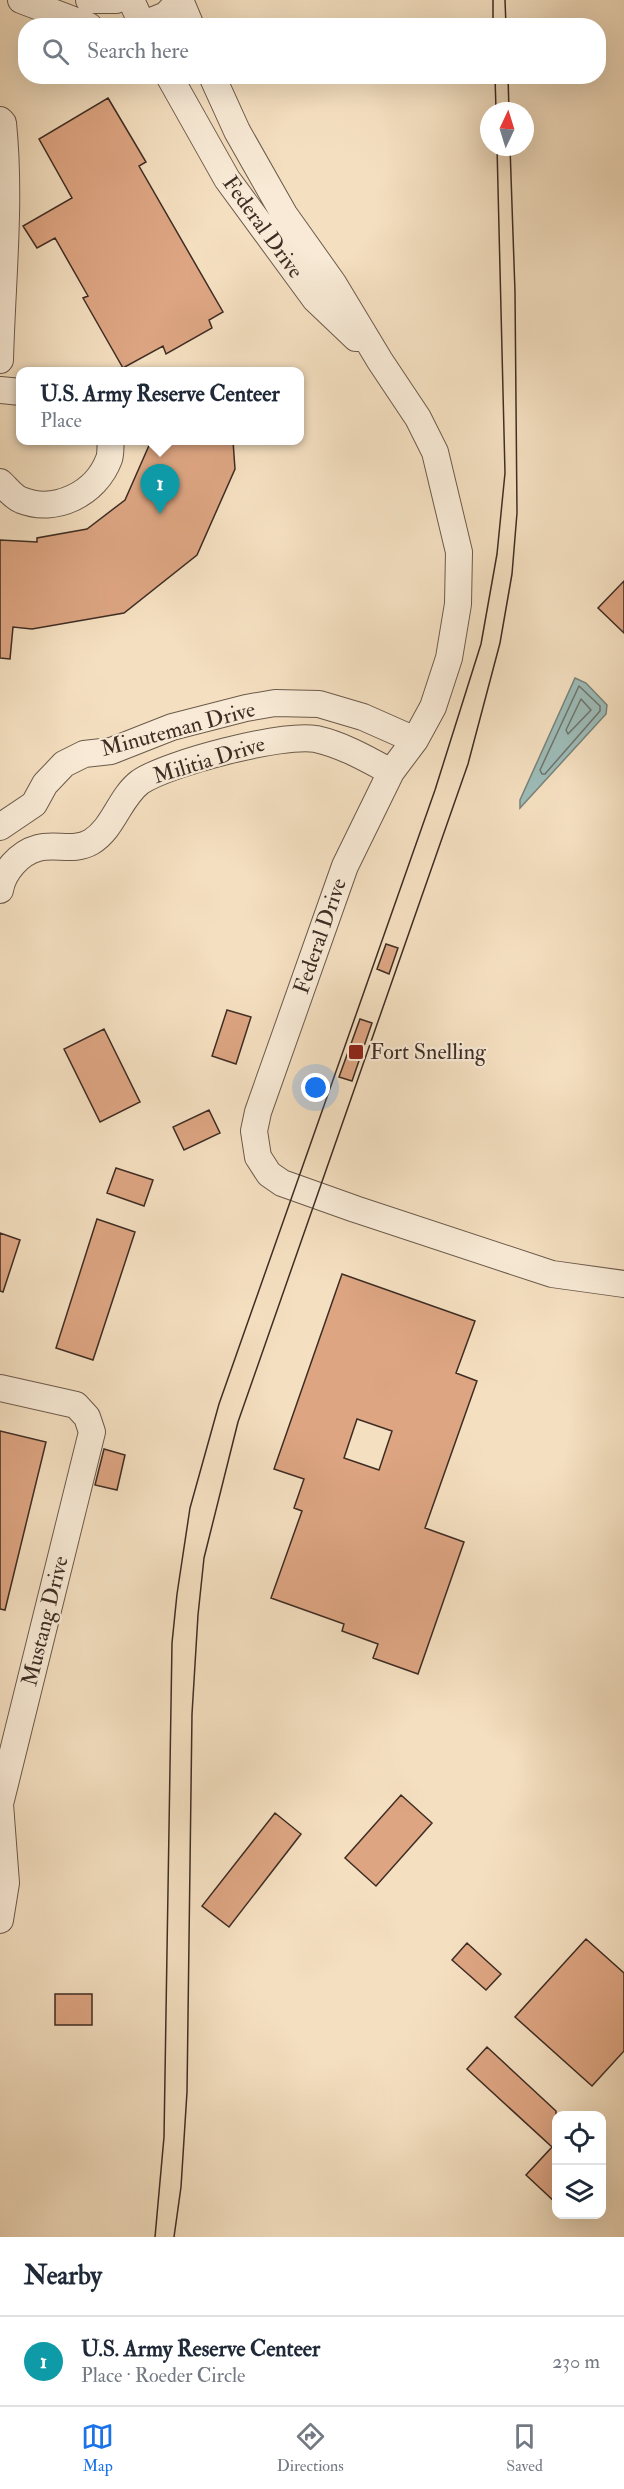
<!DOCTYPE html>
<meta charset="utf-8">
<style>
body{margin:0;font-family:"IM FELL Double Pica",serif;background:#f2f2f3;color:#1f2937}
.controls{position:absolute;right:18px;bottom:18px;display:grid;overflow:hidden;border-radius:12px;box-shadow:0 6px 24px #0002}
.controls button{width:54px;height:54px;display:grid;place-items:center;padding:0;border:0;border-bottom:2px solid #e0e1e3;background:#fff;color:#1f2937;font:30px sans-serif}
.compass{position:absolute;left:480px;top:102px;width:54px;height:54px;border-radius:50%;background:#fff;box-shadow:0 6px 24px #0002;rotate:4deg}
.you{position:absolute;left:316px;top:1088px;width:21px;height:21px;margin:-15px;border:4px solid #fff;border-radius:50%;background:#1a73e8;box-shadow:0 0 0 9px #1a73e833}
.badge{display:grid;place-items:center;width:39px;height:39px;border-radius:50%;background:#1a73e8;color:#fff;font-size:20px;font-weight:700}
.pin{position:absolute;translate:-50% -50px;filter:drop-shadow(0 2px 3px #0008)}
.pin::after{content:'';position:absolute;top:32px;width:21px;height:18px;background:inherit;clip-path:polygon(0 0,100% 0,50% 100%)}
.popup{position:absolute;left:16px;top:367px;width:288px;height:78px;box-sizing:border-box;display:grid;place-content:center;border-radius:12px;background:#fff;filter:drop-shadow(0 2px 4px #0005);font-size:20px;white-space:nowrap;color:#747a83}
.popup b{font-size:22px;color:#1f2937}
.popup::after{content:'';position:absolute;left:50%;top:100%;margin-left:-12px;border:12px solid transparent;border-top-color:#fff}
.list{margin:0;padding:0;list-style:none}
h2{display:flex;justify-content:space-between;align-items:center;height:78px;margin:0;padding:0 24px;font-size:26px}
h2 small{font-size:20px;font-weight:400;color:#747a83}
.list li{display:grid;grid-template-columns:39px 1fr auto;gap:18px;align-items:center;box-sizing:border-box;height:90px;padding:0 24px;border-top:2px solid #e0e1e3}
.list b{display:block;font-size:22px;white-space:nowrap}
.list p{margin:0;font-size:20px;white-space:nowrap;color:#747a83}
.list em{font-size:20px;font-style:normal;color:#747a83}
.icon{flex:none;width:33px;height:33px;fill:none;stroke:currentColor;stroke-width:2;stroke-linecap:round;stroke-linejoin:round}
.map{position:relative;flex:none;width:624px;height:2237px;overflow:hidden}
.search{position:absolute;background:#fff;box-shadow:0 6px 24px #0002;left:18px;right:18px;top:18px;height:66px;display:flex;align-items:center;gap:15px;box-sizing:border-box;padding:0 21px;border-radius:24px;color:#747a83;font-size:22px}
.sheet{height:168px;background:#fff}
nav{display:flex;justify-content:space-around;align-items:center;box-sizing:border-box;height:84px;border-top:2px solid #e0e1e3;background:#fff;font-size:16px;color:#747a83}
nav a{display:grid;justify-items:center;gap:3px}
nav .on{color:#1a73e8}
.map>svg:first-child{display:block}
.water{fill:#9dbcb8;stroke:#77837d;stroke-width:1.5}
.lines{fill:none;stroke-linecap:round;stroke-linejoin:round}
.shore{stroke:#6e746e;stroke-width:1.5}
.building{fill:#dda582;stroke:#3e2d24;stroke-width:1.5;fill-rule:evenodd}
.minor-casing{stroke:#6c5a4b;stroke-width:28}
.minor{stroke:#f8ead6;stroke-width:26}
.tram{stroke:#3e2d24;stroke-width:1.5}
.poi-dot{fill:#8f2418;stroke:#f8ead6;stroke-width:2}
.labels{text-anchor:middle;dominant-baseline:central;stroke-width:4.5;stroke-linejoin:round;paint-order:stroke}
.street-label{font-size:22px;fill:#3e2d24;stroke:#f8ead6}
.poi-label{font-size:22px;fill:#3e2d24;stroke:#f8ead6;text-anchor:start}
</style>
<div class="map">
<svg width="624" height="2237" viewBox="0 0 624 2237">
<rect width="100%" height="100%" fill="#f4dfc0"/>
<filter id="stains"><feTurbulence type="fractalNoise" baseFrequency=".00333" numOctaves="4"/><feColorMatrix values="0 0 0 0 .2 0 0 0 0 .09 0 0 0 0 .02 0 0 0 .5 -.17"/></filter>
<radialGradient id="worn" r=".72"><stop offset=".6" stop-color="#630" stop-opacity="0"/><stop offset="1" stop-color="#630" stop-opacity=".3"/></radialGradient>
<path class="water" d="M575,678L586,683L607,705L606,714L520,808V800Z"/>
<g class="lines">
<path class="shore" d="M579,686L600,706V711L545,774H542L540,770Z
M581,699L591,710L568,734L566,730Z"/>
</g>
<path class="building" d="M108,98L146,162L139,166L223,312L209,320L212,328L166,354L163,346L123,368L83,298L88,296L55,238L37,248L23,226L72,198L39,139Z
M151,441H233L235,469L197,555L124,613L32,629L13,627L10,659L0,658V540L37,542V538L87,529L125,500Z
M624,581V633L598,608Z
M386,944L398,948L389,974L377,969Z
M227,1010L251,1017L236,1064L212,1056Z
M360,1019L372,1023L352,1081L339,1077Z
M104,1029L140,1102L100,1122L64,1049Z
M209,1110L220,1133L184,1150L173,1127Z
M116,1168L153,1180L144,1206L107,1193Z
M97,1219L135,1232L93,1360L56,1348Z
M0,1233L20,1240L3,1292L0,1291Z
M342,1274L475,1321L456,1373L477,1381L425,1528L464,1542L418,1674L373,1658L378,1644L342,1631L344,1624L271,1598L302,1511L294,1508L304,1479L274,1469ZM357,1419L392,1431L379,1470L344,1458Z
M0,1431L46,1442L5,1610L0,1609Z
M104,1449L125,1455L117,1490L95,1485Z
M401,1795L432,1823L376,1886L345,1858Z
M275,1813L301,1834L229,1927L202,1906Z
M586,1939L624,1973V2051L592,2086L515,2017Z
M467,1943L501,1974L486,1990L452,1960Z
M55,1994H92V2025H55Z
M487,2047L556,2111V2203L526,2175L552,2147L467,2069Z"/>
<g class="lines">
<g class="minor-casing">
<path id="minor" d="M21,0L89,26
M89,0H116
M131,0L143,26
M180,0L191,26
M139,26L166,15L180,0
M169,76L227,179L315,299L356,338
M212,76L237,131L284,214L333,283L380,361L418,418L435,452L459,552L458,604L449,658L433,707L415,740L391,772L345,866L258,1112L254,1131L258,1157L269,1174L282,1183L355,1209L552,1274L624,1284
M0,120L3,123C11,201 2,282 0,360
M0,390L21,392
M0,482C6,487 13,497 21,500C55,514 96,494 109,459C111,454 110,446 111,440
M0,827L34,804L45,784L64,764L84,754L111,751L172,727L246,708L275,703L319,704L363,717L415,740
M0,890C3,872 19,853 38,848C55,843 74,852 91,842C114,828 119,798 140,782C168,763 283,733 316,739C343,745 367,759 391,772
M0,1388L76,1405L87,1417L92,1432L0,1804L6,1883L0,1920"/>
</g>
<use href="#minor" class="minor"/>
<path class="tram" d="M493,0V26
M505,0L506,26
M495,76L496,111
M508,76L509,111
M155,2237L164,2137L172,1643L177,1594L190,1508L219,1404L435,790L481,644L497,554L505,473L497,147
M174,2237L181,2187L187,2092L192,1714L198,1615L204,1558L238,1422L468,764L500,643L512,574L517,513L515,292L510,147"/>
</g>
<rect class="poi-dot" x="348" y="1044" width="16" height="16" rx="3"/>
<g class="labels">
<g class="street-label">
<text transform="translate(263 227) rotate(54)">Federal Drive</text>
<text transform="translate(178 729) rotate(-15)">Minuteman Drive</text>
<text transform="translate(209 760) rotate(-17)">Militia Drive</text>
<text transform="translate(320 936) rotate(-71)">Federal Drive</text>
<text transform="translate(45 1621) rotate(-76)">Mustang Drive</text>
</g>
<g class="poi-label">
<text x="370" y="1052">Fort Snelling</text>
</g>
</g>
<rect width="100%" height="100%" filter="url(#stains)"/>
<rect width="100%" height="100%" fill="url(#worn)"/>
</svg>
<div class="controls">
<button><svg class="icon" aria-label="locate" viewBox="0 0 24 24"><circle cx="12" cy="12" r="6"/><path d="M12 2v4M12 18v4M2 12h4M18 12h4"/></svg></button>
<button><svg class="icon" aria-label="layers" viewBox="0 0 24 24"><path d="M12 4l9 5-9 5-9-5zM3 14l9 5 9-5"/></svg></button>
</div>
<svg class="compass" viewBox="-18 -18 36 36"><path d="M0-13l5 13h-10z" fill="#e53935"/><path d="M0 13l5-13h-10z" fill="#747a83"/></svg>
<div class="you"></div>
<div class="pin badge" style="left:160px;top:514px;background:#0f9aa8">1</div>
<div class="popup"><b>U.S. Army Reserve Centeer</b>Place</div>
<div class="search"><svg class="icon" aria-label="search" viewBox="0 0 24 24"><circle cx="10" cy="10" r="6"/><path d="M15 15l6 6"/></svg>Search here</div>
</div>
<section class="sheet">
<h2>Nearby<small></small></h2>
<ul class="list">
<li><span class="badge" style="background:#0f9aa8">1</span><div><b>U.S. Army Reserve Centeer</b><p>Place · Roeder Circle</p></div><em>230 m</em></li>
</ul>
</section>
<nav>
<a class="on"><svg class="icon" aria-label="map" viewBox="0 0 24 24"><path d="M3 6l6-2 6 2 6-2v14l-6 2-6-2-6 2zM9 4v14M15 6v14"/></svg>Map</a>
<a><svg class="icon" aria-label="directions" viewBox="0 0 24 24"><path d="M12 3l9 9-9 9-9-9zM9 14v-3h6M13 9l2 2-2 2"/></svg>Directions</a>
<a><svg class="icon" aria-label="saved" viewBox="0 0 24 24"><path d="M7 4h10v16l-5-4-5 4z"/></svg>Saved</a>
</nav>
